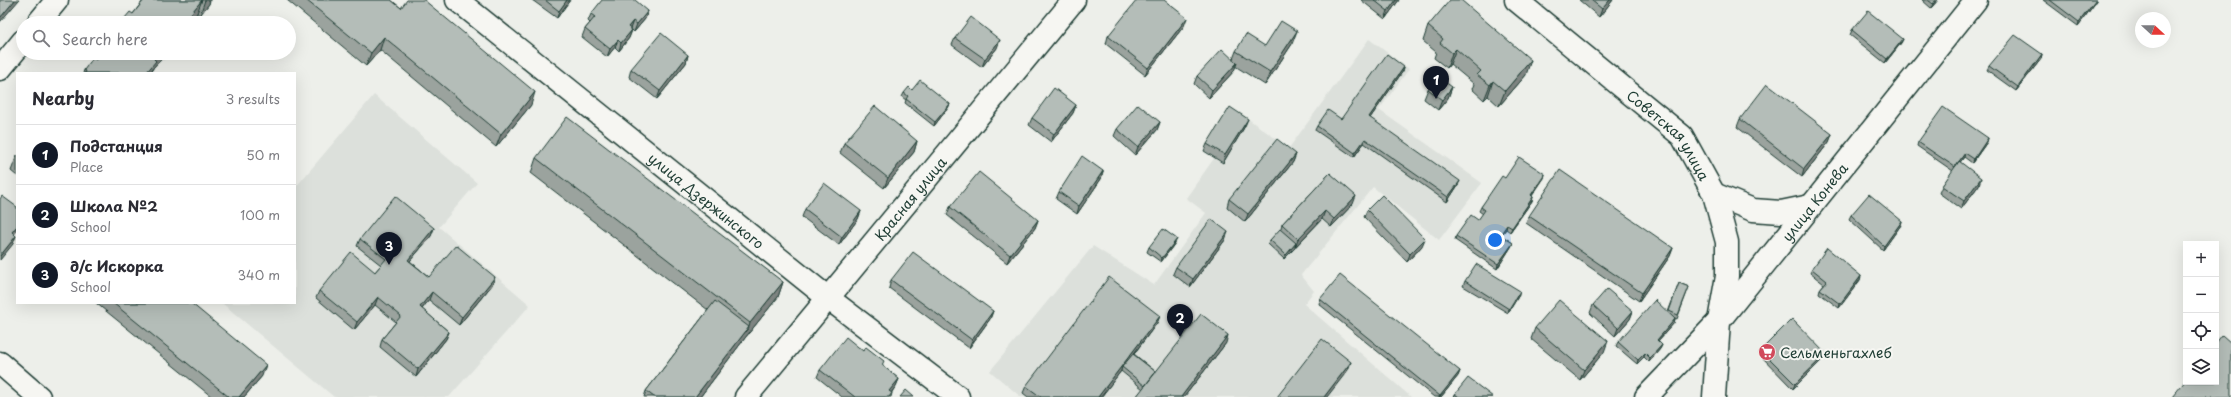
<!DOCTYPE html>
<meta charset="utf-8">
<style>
body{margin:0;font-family:"Playpen Sans",sans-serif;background:#f2f2f3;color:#2b2b33}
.controls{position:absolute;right:12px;bottom:12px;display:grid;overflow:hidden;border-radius:0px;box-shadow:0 4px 16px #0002}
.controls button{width:36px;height:36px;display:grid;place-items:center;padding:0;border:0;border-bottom:1px solid #e1e1e2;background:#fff;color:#2b2b33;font:20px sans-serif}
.compass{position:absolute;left:2135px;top:12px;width:36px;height:36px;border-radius:50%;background:#fff;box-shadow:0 4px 16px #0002;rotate:111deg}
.you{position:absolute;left:1495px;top:240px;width:14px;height:14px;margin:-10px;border:3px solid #fff;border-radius:50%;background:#1a73e8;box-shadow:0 0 0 6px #1a73e833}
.badge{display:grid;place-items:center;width:26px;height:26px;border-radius:50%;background:#111827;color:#fff;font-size:13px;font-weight:700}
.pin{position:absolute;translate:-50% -33px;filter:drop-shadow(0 1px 2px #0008)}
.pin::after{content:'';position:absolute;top:21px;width:14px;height:12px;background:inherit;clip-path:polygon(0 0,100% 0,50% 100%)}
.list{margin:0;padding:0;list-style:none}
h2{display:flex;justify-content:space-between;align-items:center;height:52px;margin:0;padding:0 16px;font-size:17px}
h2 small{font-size:13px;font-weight:400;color:#7c7c81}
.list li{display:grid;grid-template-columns:26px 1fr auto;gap:12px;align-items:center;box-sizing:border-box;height:60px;padding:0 16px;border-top:1px solid #e1e1e2}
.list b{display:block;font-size:15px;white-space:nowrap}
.list p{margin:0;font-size:13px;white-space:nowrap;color:#7c7c81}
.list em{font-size:13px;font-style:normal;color:#7c7c81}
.icon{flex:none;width:22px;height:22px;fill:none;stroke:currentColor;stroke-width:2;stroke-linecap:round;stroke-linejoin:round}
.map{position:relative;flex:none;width:2231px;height:397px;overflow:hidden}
.search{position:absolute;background:#fff;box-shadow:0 4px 16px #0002;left:16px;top:16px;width:280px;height:44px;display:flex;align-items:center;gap:10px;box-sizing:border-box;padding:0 14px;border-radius:22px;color:#7c7c81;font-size:15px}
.panel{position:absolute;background:#fff;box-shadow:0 4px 16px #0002;left:16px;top:72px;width:280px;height:232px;border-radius:0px}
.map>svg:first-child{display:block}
.built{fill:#dce0db}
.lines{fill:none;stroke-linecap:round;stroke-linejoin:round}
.minor-casing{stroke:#1f3d34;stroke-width:25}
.major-casing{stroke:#1f3d34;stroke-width:25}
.minor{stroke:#f6f6f2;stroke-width:22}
.major{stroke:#f6f6f2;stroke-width:22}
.wall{fill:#9ba39e;stroke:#1f3d34}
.shaded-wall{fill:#7e8481;stroke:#1f3d34}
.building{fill:#b4bdb8;stroke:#1f3d34}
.labels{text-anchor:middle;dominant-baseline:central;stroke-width:4;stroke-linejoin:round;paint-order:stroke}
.street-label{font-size:14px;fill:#1f3d34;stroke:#f6f6f2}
.poi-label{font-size:14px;fill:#1f3d34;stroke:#f6f6f2;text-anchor:start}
</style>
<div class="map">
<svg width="2231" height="397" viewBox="0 0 2231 397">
<rect width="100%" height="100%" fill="#edefea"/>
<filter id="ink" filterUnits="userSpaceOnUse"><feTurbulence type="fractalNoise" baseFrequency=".025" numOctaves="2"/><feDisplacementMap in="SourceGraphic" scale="8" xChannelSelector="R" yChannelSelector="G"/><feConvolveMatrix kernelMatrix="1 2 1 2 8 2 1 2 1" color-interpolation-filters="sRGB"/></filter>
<g filter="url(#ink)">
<path class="built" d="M1369,39L1409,69L1379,110L1482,183L1439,240L1373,187L1301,275L1314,291L1304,304L1411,397H1021L990,371L1093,246L1154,285L1206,213L1186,198L1244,116L1289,148Z
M374,95L477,183L439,227L530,305L449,397H334L222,303H295V188Z"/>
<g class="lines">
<g class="minor-casing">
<g id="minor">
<path id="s1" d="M1516,0L1682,136L1714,194L1727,242V276L1719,321L1714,397"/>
<path d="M38,23L57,0"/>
<path d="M0,69L23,41"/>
<path d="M1714,194L1753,210L1781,212L1810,206"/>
<path d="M0,363L39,397"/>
<path d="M746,397L828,298L958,397"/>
<path id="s2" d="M1646,397L1719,321L1976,0"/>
</g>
</g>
<g class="major-casing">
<g id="major">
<path id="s3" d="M457,0L828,298L1074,0"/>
</g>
</g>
<use href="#minor" class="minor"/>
<use href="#major" class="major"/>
</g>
<path class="wall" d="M143,0H210L209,4L200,15L197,13L189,23H123L124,19L133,14L142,2Z
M287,0H391L401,8L531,105L496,147L380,50L366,66Z
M532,0H570L557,18Z
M1361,0H1399L1385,19Z
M1579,0H1613L1599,17Z
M1922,0H1938L1931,8Z
M2043,0H2096V2L2078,26Z
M648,11L645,19L634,32L632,30L629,38L619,51L615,47L607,57L582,37L585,29L590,23L588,21L591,14Z
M1184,26L1145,75L1106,44L1108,36Z
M1428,26L1526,75L1499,106L1488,96L1484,100L1472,89L1474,84L1450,64L1447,68L1434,58L1436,52L1423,41Z
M1852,30L1903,39L1901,43L1885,63L1850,35Z
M955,38L997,48L982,67L952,45Z
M1292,44L1265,85L1235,66L1234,71L1209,98L1194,84L1197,76L1233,59L1236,51L1265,46Z
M101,53H169L164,59L162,58L153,68L151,73H83L84,70L96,60Z
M2042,54L2041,59L2016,91L1987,70L1989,66Z
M688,55L686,63L657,99L629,77L631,69Z
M1404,67L1403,71L1370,118L1458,185L1447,202L1364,143L1354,157L1315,130L1317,126L1341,119Z
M1452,87L1448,98L1438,110L1424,99L1428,89Z
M912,90L950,104L948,108L934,126L905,103L906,100L902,97L904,93Z
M1076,105L1073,113L1051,142L1029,125L1032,118Z
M1740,119L1832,134L1829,142L1802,177L1737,127Z
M1160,122L1157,130L1135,155L1114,136L1117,129Z
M1245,126L1223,163L1204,151L1207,144Z
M1988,138L1987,142L1972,163L1964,157L1960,162L1979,185L1961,209L1939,193L1942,186L1953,171L1917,146L1918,142Z
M917,141L914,152L884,188L840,153L844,143Z
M1296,154L1293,162L1245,222L1227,207L1229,199Z
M17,155V176L11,171Z
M536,158L783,282L778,297L745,338L700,397H644L646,391L708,310L531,173Z
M1103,171L1101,179L1077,214L1056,199L1059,192Z
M1330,173L1353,204L1331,227L1322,219L1284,259L1268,244L1270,240L1281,229L1282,224Z
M1545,174L1544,178L1532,196L1533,197L1532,201L1510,232L1506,229L1501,235L1513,243L1511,247L1497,269L1455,240L1456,236L1478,220L1483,214L1479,211L1481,207L1505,178Z
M950,207L1038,220L1035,228L1007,263L947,215Z
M805,209L861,211L858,219L839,245L802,217Z
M1367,210L1422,246L1407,262L1364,217Z
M1851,215L1902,221L1901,225L1883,250L1849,219Z
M1529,216L1673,248L1670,256L1639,301L1526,223Z
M434,228L431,236L410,261L429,277L492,285L459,325L429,300L422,309L449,332L446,339L416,377L380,347L382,339L396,322L375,305L354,330L316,298L319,291L375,272L381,265L357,246L360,239Z
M1225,240L1190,287L1173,274L1176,267Z
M1175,243L1161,262L1147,252L1149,247Z
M1812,269L1861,276L1860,280L1839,308L1819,293L1820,289L1824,284L1810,273Z
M891,280L993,311L990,319L969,348L889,288Z
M1465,281L1519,295L1508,313L1463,286Z
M1679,283L1689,287L1677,319L1675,318L1674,323L1658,341L1662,345L1660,349L1649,362L1644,357L1637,364L1616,346L1618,342L1668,312Z
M1320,299L1460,371L1458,376L1441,397H1434L1319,304Z
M96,303H191L262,376L244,397H212Z
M1593,305L1633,311L1630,319L1615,336L1590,313Z
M1160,316L1157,323L1134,354L1156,372L1226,343L1184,397H1136L1143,389L1121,371L1101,397H1028L1023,393L1026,386Z
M1535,328L1604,352L1580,380L1531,339Z
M1761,350L1824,358L1793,389L1759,354Z
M883,366L899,379L896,386L892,392V393L891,397H842L817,377L820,370Z
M1455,394L1493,397H1454Z"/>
<path class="shaded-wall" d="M15,0H19L0,22V18Z
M202,0L197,13L189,23H183Z
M205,0H210L209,4L200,15Z
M567,0H570L557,18L559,11Z
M1396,0H1399L1385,19L1388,11Z
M1610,0H1613L1599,17L1602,9Z
M1936,0H1938L1931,8L1933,4Z
M2096,0V2L2078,26L2079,22Z
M648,11L645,19L634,32L637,24Z
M1187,18L1184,26L1145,75L1148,68Z
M633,21L630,29L628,27Z
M632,30L629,38L619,51L621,43Z
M1297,31L1292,44L1265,85L1270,72Z
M384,37L380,50L366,66L371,53Z
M1903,39L1901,43L1885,63L1887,59Z
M618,40L615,47L607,57L610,49Z
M1000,40L997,48L982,67L985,59Z
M1456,49L1450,64L1447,68L1452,53Z
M159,53H163L162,58L153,68L151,73H146L154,59Z
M166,53H169L164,59Z
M2042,54L2041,59L2016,91L2018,87Z
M688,55L686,63L657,99L660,91Z
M1531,60L1526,75L1499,106L1505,91Z
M1237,63L1234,71L1209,98L1212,90Z
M1404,67L1403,71L1368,121L1369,117Z
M1493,81L1488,96L1484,100L1490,85Z
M1452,87L1448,98L1438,110L1442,100Z
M535,92L531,105L496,147L501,134Z
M950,104L948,108L934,126L935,122Z
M1076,105L1073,113L1051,142L1054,134Z
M1248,119L1245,126L1223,163L1225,155Z
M1160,122L1157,130L1135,155L1138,147Z
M1832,134L1829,142L1802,177L1804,169Z
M1988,138L1987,142L1972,163L1974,159Z
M1365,139L1364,143L1354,157L1355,153Z
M917,141L914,152L884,188L888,178Z
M1965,153L1964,157L1954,171L1955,167Z
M1296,154L1293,162L1245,222L1248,214Z
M1103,171L1101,179L1077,214L1079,206Z
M1545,174L1544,178L1529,199L1531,195Z
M1981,178L1979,185L1961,209L1964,201Z
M1460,181L1458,185L1447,202L1448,197Z
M1356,196L1353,204L1331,227L1334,219Z
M1533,197L1532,201L1510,232L1512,228Z
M861,211L858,219L839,245L842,237Z
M1325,211L1322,219L1295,247L1298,239Z
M1038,220L1035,228L1007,263L1010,255Z
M1902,221L1901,225L1883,250L1884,246Z
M1507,225L1506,229L1499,239L1500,235Z
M17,226V231L9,240L12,232Z
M434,228L431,236L405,267L408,260Z
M1228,232L1225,240L1190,287L1193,279Z
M16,236L13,244L0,260V256Z
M1177,239L1175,243L1161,262L1162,258Z
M1425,239L1422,246L1407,262L1410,254Z
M1296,243L1295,248L1284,259L1286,255Z
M1513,243L1511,247L1497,269L1498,264Z
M1673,248L1670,256L1639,301L1642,293Z
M1861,276L1860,280L1839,308L1840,304Z
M495,277L492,285L459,325L462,317Z
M783,282L778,297L745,338L700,397H695L749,327L750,323Z
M1520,291L1519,295L1508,313L1509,309Z
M432,292L429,300L417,315L420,307Z
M378,297L375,305L354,330L357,322Z
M993,311L990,319L969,348L972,340Z
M1633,311L1630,319L1615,336L1618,328Z
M1160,316L1157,323L1123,368L1122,367L1121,371L1101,397H1098Z
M1675,319L1674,323L1655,344L1657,340Z
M449,332L446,339L416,377L418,369Z
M1228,335L1226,343L1184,397H1181Z
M1608,341L1604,352L1580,380L1584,370Z
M1662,345L1660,349L1649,362L1650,358Z
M1645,353L1644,357L1637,364L1638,360Z
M1826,354L1824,358L1793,389L1795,384Z
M1351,362L1348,370L1327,397H1324Z
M266,365L262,376L244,397H239Z
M1460,371L1458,376L1441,397H1439Z
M899,379L896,386L888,397L889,391Z"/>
<path class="building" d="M0,0H15L0,18Z
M144,0H202L183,23H125L127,22L124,19L130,12L133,14Z
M306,0H391L401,8L407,0H424L535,92L501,134L384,37L371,53Z
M545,0H567L559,11Z
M602,0H635L648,11L637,24L633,21L628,27L632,30L621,43L618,40L610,49L585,29L595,17L591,14Z
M1137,0H1164L1187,18L1148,68L1108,36Z
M1374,0H1396L1388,11Z
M1450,0H1461L1531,60L1505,91L1493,81L1490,85L1477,75L1481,71L1456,49L1452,53L1440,43L1443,39L1428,26Z
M1591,0H1610L1602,9Z
M1928,0H1936L1933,4Z
M2050,0H2096L2079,22Z
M1868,11L1903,39L1887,59L1852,30Z
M971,17L1000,40L985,59L955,38Z
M1281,21L1297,31L1270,72L1236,51L1246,34L1265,46Z
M661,33L688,55L660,91L631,69Z
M2015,35L2042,54L2018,87L1989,66Z
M1222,49L1237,63L1212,90L1197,76Z
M101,53H159L154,59L156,61L146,73H85L86,71L84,70L93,58L96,60Z
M1387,54L1404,67L1369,117L1460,181L1448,197L1365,139L1355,153L1317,126L1328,110L1341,119Z
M1437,76L1452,87L1442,100L1428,89Z
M920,80L950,104L935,122L906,99L908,96L904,93L909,87L912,90Z
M1767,84L1832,134L1804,169L1740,119Z
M1054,88L1076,105L1054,134L1032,118Z
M1138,104L1160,122L1138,147L1117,129Z
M875,106L917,141L888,178L844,143Z
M1230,107L1248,119L1225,155L1207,144Z
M1943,107L1988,138L1974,159L1965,153L1955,167L1918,142Z
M567,117L783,282L750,323L536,158Z
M1277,139L1296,154L1248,214L1229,199Z
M1082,156L1103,171L1079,206L1059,192Z
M1519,157L1545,174L1531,195L1533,197L1512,228L1507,225L1500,235L1513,243L1498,264L1456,236L1471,215L1478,220L1485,210L1481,207L1502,176L1505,178Z
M1959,161L1981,178L1964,201L1942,186Z
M1560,170L1673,248L1642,293L1529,216Z
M979,172L1038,220L1010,255L950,207Z
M1330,173L1356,196L1334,219L1325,211L1298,239L1282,224Z
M824,183L861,211L842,237L805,209Z
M1869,194L1902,221L1884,246L1851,215Z
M1382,195L1425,239L1410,254L1367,210Z
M2,196L17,207V226L12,232L16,236L0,256V199Z
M395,196L434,228L408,260L429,277L456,245L495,277L462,317L432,292L420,307L449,332L418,369L382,339L401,316L378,297L357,322L319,291L351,252L375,272L386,259L360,239Z
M1211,219L1228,232L1193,279L1176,267Z
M1163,229L1177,239L1162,258L1149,247Z
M1280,229L1296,243L1286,255L1270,240Z
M1827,248L1861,276L1840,304L1820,289L1827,281L1812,269Z
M913,252L993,311L972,340L891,280Z
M1476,264L1520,291L1509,309L1465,281Z
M1340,275L1460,371L1440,396L1320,299Z
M1109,277L1160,316L1098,397H1041L1026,386Z
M1679,283L1689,287L1678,315L1669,311Z
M1607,289L1633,311L1618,328L1593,305Z
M1559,300L1608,341L1584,370L1535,328Z
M1655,300L1675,319L1657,340L1662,345L1650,358L1645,353L1638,360L1618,342Z
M715,301L749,327L695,397H654L646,391Z
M113,303H191L266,365L239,397H229Z
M1201,314L1228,335L1181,397H1136Z
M1792,319L1826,354L1795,384L1761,350Z
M2222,335L2231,343V397H2172L2186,380V382H2216V343Z
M846,337L863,351L866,347L884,361L882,365L899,379L889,391L892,393L889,397H855L820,370Z
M1322,339L1351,362L1324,397H1277Z
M1133,354L1156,372L1145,386L1122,367Z
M1468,378L1493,397H1459L1455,394Z
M906,390L914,397H900Z"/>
</g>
<defs>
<g id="supermarket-disc" transform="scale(0.9)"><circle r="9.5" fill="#d1495b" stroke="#f6f6f2"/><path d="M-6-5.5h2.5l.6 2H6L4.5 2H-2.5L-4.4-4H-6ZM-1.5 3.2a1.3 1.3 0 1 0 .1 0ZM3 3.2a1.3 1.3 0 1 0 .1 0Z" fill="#fff"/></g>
</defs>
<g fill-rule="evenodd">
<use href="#supermarket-disc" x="1767" y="352"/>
</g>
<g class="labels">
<g class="street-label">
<text stroke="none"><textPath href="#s1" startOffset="205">Советская улица</textPath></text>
<text stroke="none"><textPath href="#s3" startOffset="605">Красная улица</textPath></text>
<text stroke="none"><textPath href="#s3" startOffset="320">улица Дзержинского</textPath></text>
<text stroke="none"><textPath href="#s2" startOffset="258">улица Конева</textPath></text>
</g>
<g class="poi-label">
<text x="1780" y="352">Сельменьгахлеб</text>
</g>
</g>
</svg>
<div class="controls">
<button>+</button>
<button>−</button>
<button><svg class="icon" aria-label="locate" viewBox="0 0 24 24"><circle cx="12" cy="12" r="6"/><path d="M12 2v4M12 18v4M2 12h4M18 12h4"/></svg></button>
<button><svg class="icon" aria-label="layers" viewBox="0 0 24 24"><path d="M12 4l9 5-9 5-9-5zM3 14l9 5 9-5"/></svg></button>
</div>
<svg class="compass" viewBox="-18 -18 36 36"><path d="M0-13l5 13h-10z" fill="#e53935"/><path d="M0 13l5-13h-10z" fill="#7c7c81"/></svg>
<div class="you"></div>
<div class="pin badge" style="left:1436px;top:99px">1</div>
<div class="pin badge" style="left:1180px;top:337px">2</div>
<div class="pin badge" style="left:389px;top:265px">3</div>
<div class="search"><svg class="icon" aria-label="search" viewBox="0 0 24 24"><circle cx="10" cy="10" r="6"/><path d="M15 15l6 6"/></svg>Search here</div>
<section class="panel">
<h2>Nearby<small>3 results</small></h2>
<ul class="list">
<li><span class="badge">1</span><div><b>Подстанция</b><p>Place</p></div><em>50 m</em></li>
<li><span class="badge">2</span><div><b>Школа №2</b><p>School</p></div><em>100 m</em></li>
<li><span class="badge">3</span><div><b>д/с Искорка</b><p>School</p></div><em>340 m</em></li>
</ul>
</section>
</div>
